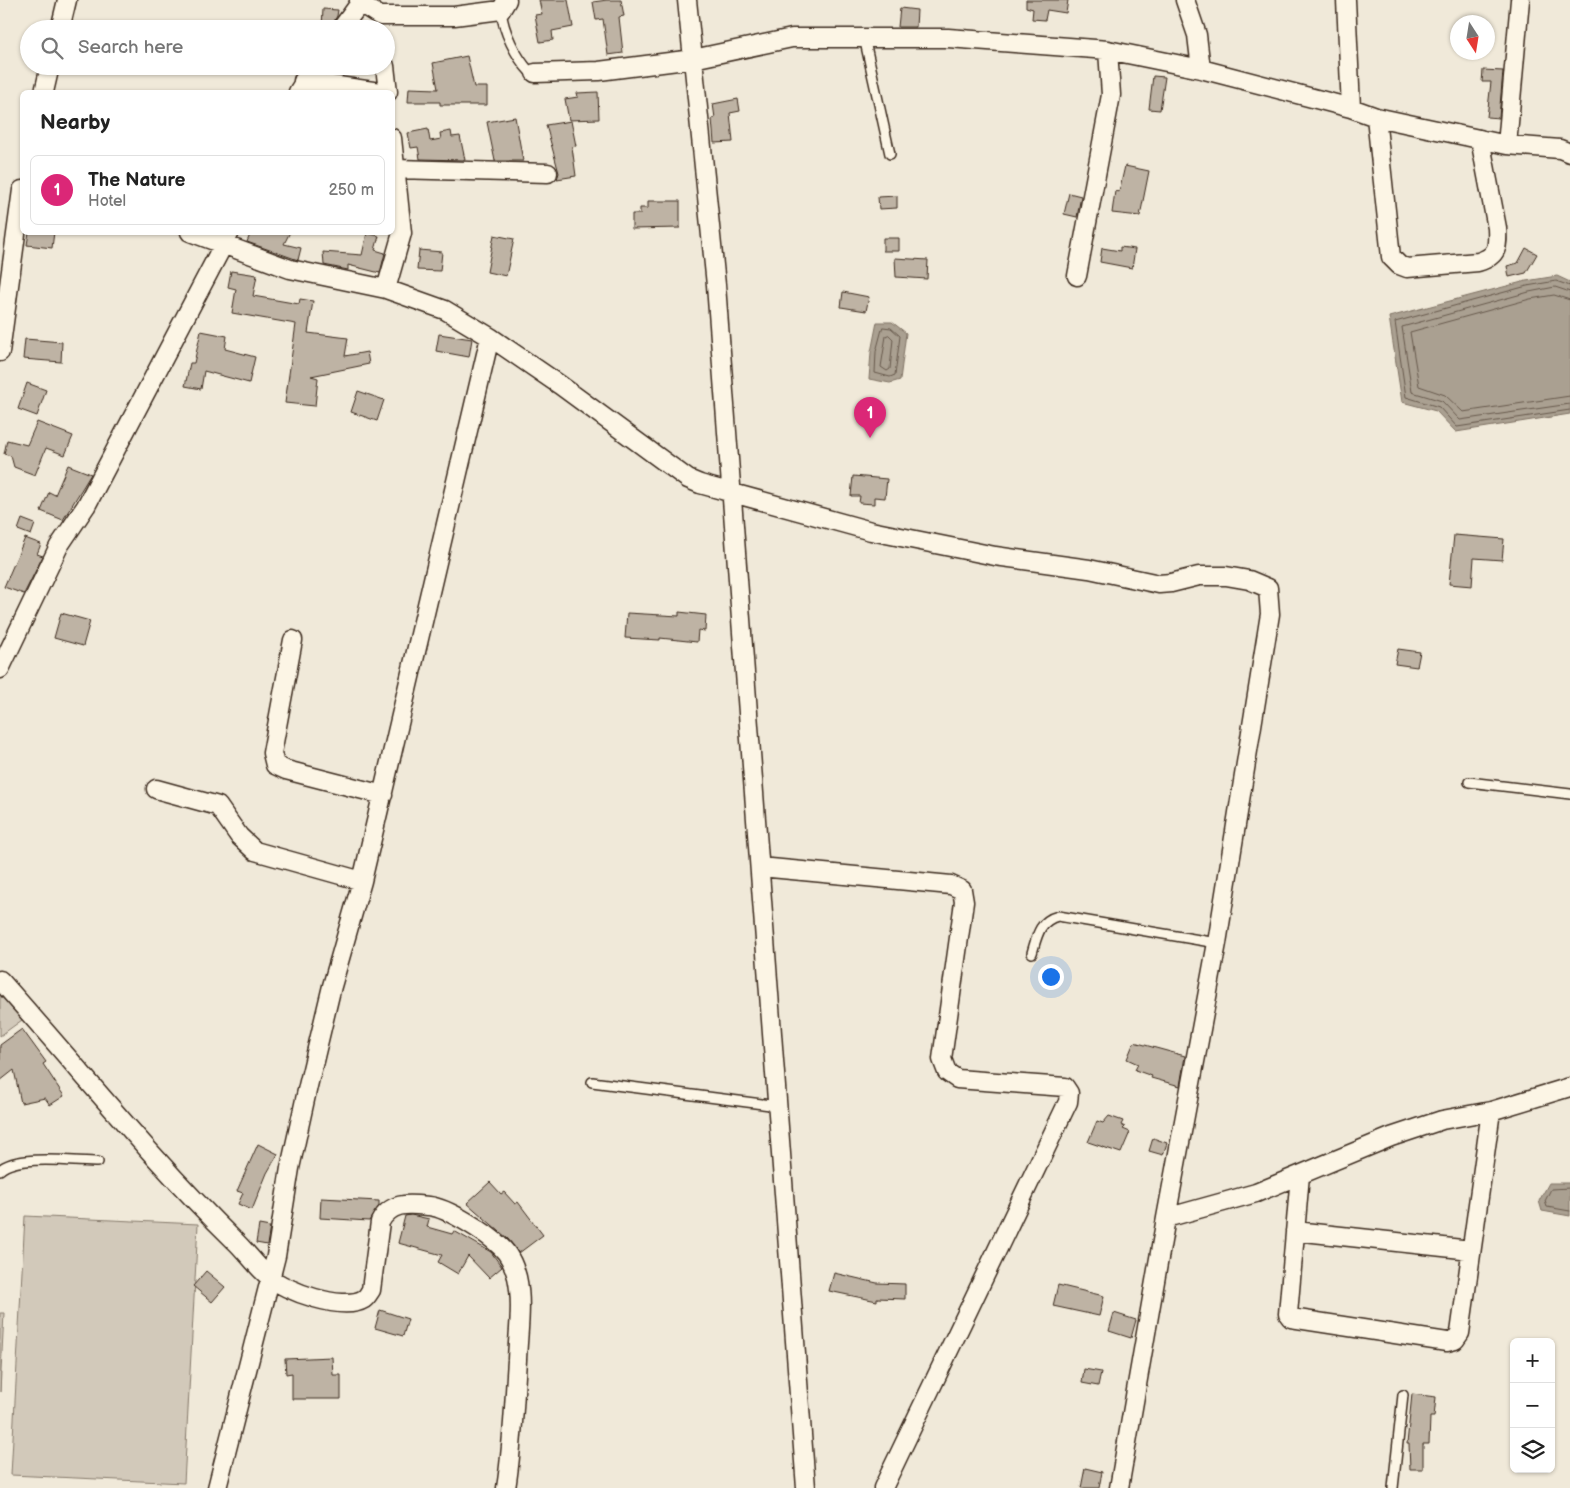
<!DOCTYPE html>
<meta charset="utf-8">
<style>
body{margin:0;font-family:"Balsamiq Sans",sans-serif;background:#f6f6f6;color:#222}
.controls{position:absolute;right:15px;bottom:15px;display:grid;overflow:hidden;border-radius:8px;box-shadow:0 1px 4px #0004}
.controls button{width:45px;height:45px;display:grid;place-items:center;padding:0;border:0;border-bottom:1px solid #e0e0e0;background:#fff;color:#222;font:25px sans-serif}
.compass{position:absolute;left:1450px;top:15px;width:45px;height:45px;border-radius:50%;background:#fff;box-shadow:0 1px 4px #0004;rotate:168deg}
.you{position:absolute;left:1050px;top:976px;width:18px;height:18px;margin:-12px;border:4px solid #fff;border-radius:50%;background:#1a73e8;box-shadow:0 0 0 8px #1a73e833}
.badge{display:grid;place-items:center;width:32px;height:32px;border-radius:50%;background:#db2777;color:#fff;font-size:16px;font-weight:700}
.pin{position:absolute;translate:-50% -41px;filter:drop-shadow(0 1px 2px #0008)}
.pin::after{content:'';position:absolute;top:26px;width:18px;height:15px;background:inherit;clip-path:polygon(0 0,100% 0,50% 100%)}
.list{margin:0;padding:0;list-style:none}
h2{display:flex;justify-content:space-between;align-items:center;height:65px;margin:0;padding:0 20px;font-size:21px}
h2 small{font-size:16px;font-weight:400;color:#767676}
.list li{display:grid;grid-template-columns:32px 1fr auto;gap:15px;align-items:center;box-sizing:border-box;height:70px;margin:0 10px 10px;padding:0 10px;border:1px solid #e0e0e0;border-radius:8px}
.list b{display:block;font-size:19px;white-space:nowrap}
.list p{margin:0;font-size:16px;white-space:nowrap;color:#767676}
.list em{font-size:16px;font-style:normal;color:#767676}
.icon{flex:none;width:28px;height:28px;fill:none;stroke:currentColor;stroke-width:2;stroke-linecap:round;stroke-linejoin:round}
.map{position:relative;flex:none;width:1570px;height:1488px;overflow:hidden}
.search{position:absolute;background:#fff;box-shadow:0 1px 4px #0004;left:20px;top:20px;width:375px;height:55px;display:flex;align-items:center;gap:12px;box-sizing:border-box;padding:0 18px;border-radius:28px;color:#767676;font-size:19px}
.panel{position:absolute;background:#fff;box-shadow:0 1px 4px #0004;left:20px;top:90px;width:375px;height:145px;border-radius:8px}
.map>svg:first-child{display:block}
.green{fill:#d2c9ba;stroke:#867a6c}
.water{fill:#aaa091;stroke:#7e7163}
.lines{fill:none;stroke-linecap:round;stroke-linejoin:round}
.shore{stroke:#67594c;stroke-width:1}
.building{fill:#beb3a4;stroke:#3b2a1e}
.lane-casing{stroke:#3b2a1e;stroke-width:12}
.street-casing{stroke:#3b2a1e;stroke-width:21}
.lane{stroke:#fcf5e5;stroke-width:9}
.street{stroke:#fcf5e5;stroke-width:18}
</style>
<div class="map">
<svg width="1570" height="1488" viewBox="0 0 1570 1488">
<rect width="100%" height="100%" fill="#f0e9d9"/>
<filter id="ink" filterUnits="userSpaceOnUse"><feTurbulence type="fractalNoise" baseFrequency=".02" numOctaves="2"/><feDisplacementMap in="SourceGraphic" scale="10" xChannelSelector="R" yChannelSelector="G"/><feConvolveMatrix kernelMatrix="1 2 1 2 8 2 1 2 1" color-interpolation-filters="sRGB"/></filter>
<g filter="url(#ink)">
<path class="green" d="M0,995L22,1020L0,1036Z
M25,1216L198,1224L184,1483L11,1475Z
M0,1313H4L0,1392Z"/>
<path class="water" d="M1557,276L1570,282V414L1456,432L1436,411L1402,402L1389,317L1526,281Z
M877,322H892L906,333L900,380L890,383L869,379L871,352Z
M1549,1183H1570V1216L1542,1211L1539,1201Z"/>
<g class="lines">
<path class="shore" d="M1570,286L1556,281L1527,286L1395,322L1406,397L1439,407L1457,427L1570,410
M1570,292L1555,287L1529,292L1402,327L1412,392L1442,401L1460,420L1570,404
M1570,300L1554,295L1530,299L1410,332L1419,386L1445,395L1463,412L1570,396
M883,327L891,328L900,336L895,375L890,377L875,373L876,352Z
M889,335L893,339L890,369L887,371L881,367L886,336Z
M1570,1188L1551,1189L1545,1201L1547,1207L1570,1211"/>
</g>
<path class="building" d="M539,0H568L573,27L552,31L553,40L540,42L535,15L542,14Z
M607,0H621L624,16L619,17L623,53L608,55L603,19L596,20L593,2Z
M1026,0H1068L1066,13L1047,10L1045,20L1032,19L1033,9L1026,7Z
M900,8L917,10L916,27H898Z
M323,9L338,10L337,16L331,27H322Z
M467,56L474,87H487V105H440V102H408L409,88L438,89L433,63Z
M1483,70L1503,71L1499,118L1487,117L1491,82H1482Z
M1153,76L1165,77L1160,110L1149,109Z
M598,92L599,119L569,120L565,99L578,97L577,93Z
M738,99L740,111L730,113L733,142L714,143L712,119L715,118L713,104Z
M515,117L523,161H495L487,122Z
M571,121L576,146L572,147L576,176L557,179L559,173L546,125Z
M428,129L430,141L441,139L440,133L451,131L452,137L460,136L465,160L420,159L418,147L411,148L408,133Z
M1125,166L1149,171L1140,216L1112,213L1115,191L1119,192Z
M1069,193L1081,196L1077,217L1064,214Z
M897,196V208L879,209L878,197Z
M648,201H680V228L632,229V214H640V208H648Z
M29,232H54L52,248L27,245Z
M251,232H290L284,244L301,248L298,260L247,242Z
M367,233L379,236L375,250L385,253L380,273L348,265V270L324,265L323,252L362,255Z
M494,235L514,239L506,276L487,272Z
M883,238H899V251H883Z
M1120,247L1135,249L1132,268L1100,262L1102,248L1120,251Z
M1526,248L1537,254L1526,273L1509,277L1507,266L1518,263Z
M419,250L442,252L440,271L417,270Z
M895,258L928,260L927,279L896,277Z
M231,271L257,275L253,296L299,304L300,299L313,301L308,333L348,338L345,356L367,352L369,364L311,376L318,378L315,406L285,403L296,324L232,313L236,289L228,287Z
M843,292L869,297L866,311L841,307Z
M201,331L227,336L225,349L255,357L249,383L204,371L201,389L185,386L190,363H194Z
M439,334L472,339L469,357L436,351Z
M25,339L62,342L61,362L23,359Z
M27,383L46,390L37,416L18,409Z
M358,391L384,400L377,421L351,412Z
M37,422L73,436L65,455L46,448L35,475L14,467L11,456L4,454L7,440L27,445Z
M68,465L91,474L63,520L41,511L49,492L55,495Z
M853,476L887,479L885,498L874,497V504L859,503L860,496H851Z
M22,519L35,524L31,535L18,530Z
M1454,535L1504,539L1502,560L1474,558L1472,586L1449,584Z
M25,538L41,544L37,554L43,556L24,594L4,587Z
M679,612L706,615L705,631L698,630L697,642L660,638V640L625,638L627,613L679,616Z
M61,613L90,621L83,646L54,638Z
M1398,649L1420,652L1417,667L1395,664Z
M22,1029L46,1062L43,1064L64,1096L50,1105L45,1098L21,1103L14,1070L0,1081V1045Z
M1134,1042L1185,1056L1180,1086L1151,1078L1152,1076L1135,1070L1138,1064L1127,1059Z
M1109,1116L1123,1121L1121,1125L1125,1127L1123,1129L1130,1132L1121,1153L1088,1142L1097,1121L1103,1123Z
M1153,1138L1167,1143L1163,1155L1149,1151Z
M258,1144L278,1154L267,1173L252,1210L238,1204L243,1193L237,1191Z
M490,1182L501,1194L504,1192L515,1204L518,1202L543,1235L519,1253L508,1239L467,1203Z
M321,1198L379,1201V1206L369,1221L320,1218Z
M411,1215L429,1219L427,1227L452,1234L454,1231L491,1252L502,1267L489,1278L468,1256L458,1274L438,1262L442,1255L398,1243L405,1216Z
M259,1225L270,1227L267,1245L256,1243Z
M206,1271L225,1287L212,1302L193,1286Z
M834,1273L877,1283L905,1284V1299L877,1298V1301L829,1291Z
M1058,1285L1104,1296L1099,1316L1053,1306Z
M380,1310L408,1319L403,1336L375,1328Z
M1114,1313L1136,1320L1131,1338L1109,1331Z
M332,1357L333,1375H341V1399H292V1373L286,1374L285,1359Z
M1084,1369L1101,1372L1098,1386L1082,1383Z
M1412,1394L1436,1397L1434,1417H1430L1429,1444H1423V1469H1410L1409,1444H1407Z
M1085,1468L1102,1472L1099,1488H1081Z"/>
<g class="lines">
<g class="lane-casing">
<path id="lane" d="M501,10C503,31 516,57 530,72L535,73
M864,37L890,154
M1469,782L1570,794
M1032,953C1037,936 1039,921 1058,916L1217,943
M592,1082L778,1106
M0,1170C17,1154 75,1162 98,1162
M1393,1488L1403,1395"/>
</g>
<g class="street-casing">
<path id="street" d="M359,0L360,3L380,16H454L501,10L507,0
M687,0L716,285L806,1488
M1185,0L1197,35L1201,69
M1346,0L1351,108
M60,29L67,0
M341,29L360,3
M385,66L388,92
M535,73L599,71L693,59L792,38H948L1108,50L1201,69L1351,108L1376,117L1507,145L1560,149L1570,153
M303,81L380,92
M44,92L50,66
M298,92L314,66
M1376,117L1391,257L1399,265L1407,268L1478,262C1498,256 1498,247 1497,228L1480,139
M1507,145L1520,0
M396,169L548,173
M190,232L290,269L386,289L445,310L490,337L560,385L688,479L700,484L871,531L995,556L1089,569L1159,584L1171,583L1199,576H1226L1249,580L1268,588L1270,614L1217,943L1166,1218L1119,1488
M1077,276L1111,95L1108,50
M386,289L402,233L392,138
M0,352L22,190
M293,640L272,753L275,765L286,770L383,795
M0,669L59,546L86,506L230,232
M156,789L218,806L239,836L255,851L362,881
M760,867L951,885L962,890L964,902L942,1059L947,1072L957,1079L1065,1087L1069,1093L1068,1102L883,1488
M0,980C78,1067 151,1159 234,1240C246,1251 256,1266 268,1276C285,1291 343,1312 364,1299C367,1297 369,1293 371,1290L380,1222C391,1201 409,1204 429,1206C448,1208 487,1233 501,1247C509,1254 514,1266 517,1277C523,1303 518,1333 517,1360C514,1403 513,1445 506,1488
M1300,1175L1288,1314L1291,1318L1447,1342L1455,1340L1460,1333L1491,1111
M1166,1218L1256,1193L1391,1137L1442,1120L1491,1111L1570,1087
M1295,1231L1471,1250
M217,1488L276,1256L290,1168L308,1086L332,986L362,881L490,337"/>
</g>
<use href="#lane" class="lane"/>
<use href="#street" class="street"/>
</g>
</g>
</svg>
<div class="controls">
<button>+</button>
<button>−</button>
<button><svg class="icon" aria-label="layers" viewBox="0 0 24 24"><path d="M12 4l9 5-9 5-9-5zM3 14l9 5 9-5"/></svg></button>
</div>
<svg class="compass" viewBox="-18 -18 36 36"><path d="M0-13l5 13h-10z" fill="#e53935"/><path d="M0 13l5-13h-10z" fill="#767676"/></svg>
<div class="you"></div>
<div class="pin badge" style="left:870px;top:438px">1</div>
<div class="search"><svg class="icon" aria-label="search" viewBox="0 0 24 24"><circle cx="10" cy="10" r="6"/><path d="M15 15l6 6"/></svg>Search here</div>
<section class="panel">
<h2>Nearby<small></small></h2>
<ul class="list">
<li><span class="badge">1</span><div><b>The Nature</b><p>Hotel</p></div><em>250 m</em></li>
</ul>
</section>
</div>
